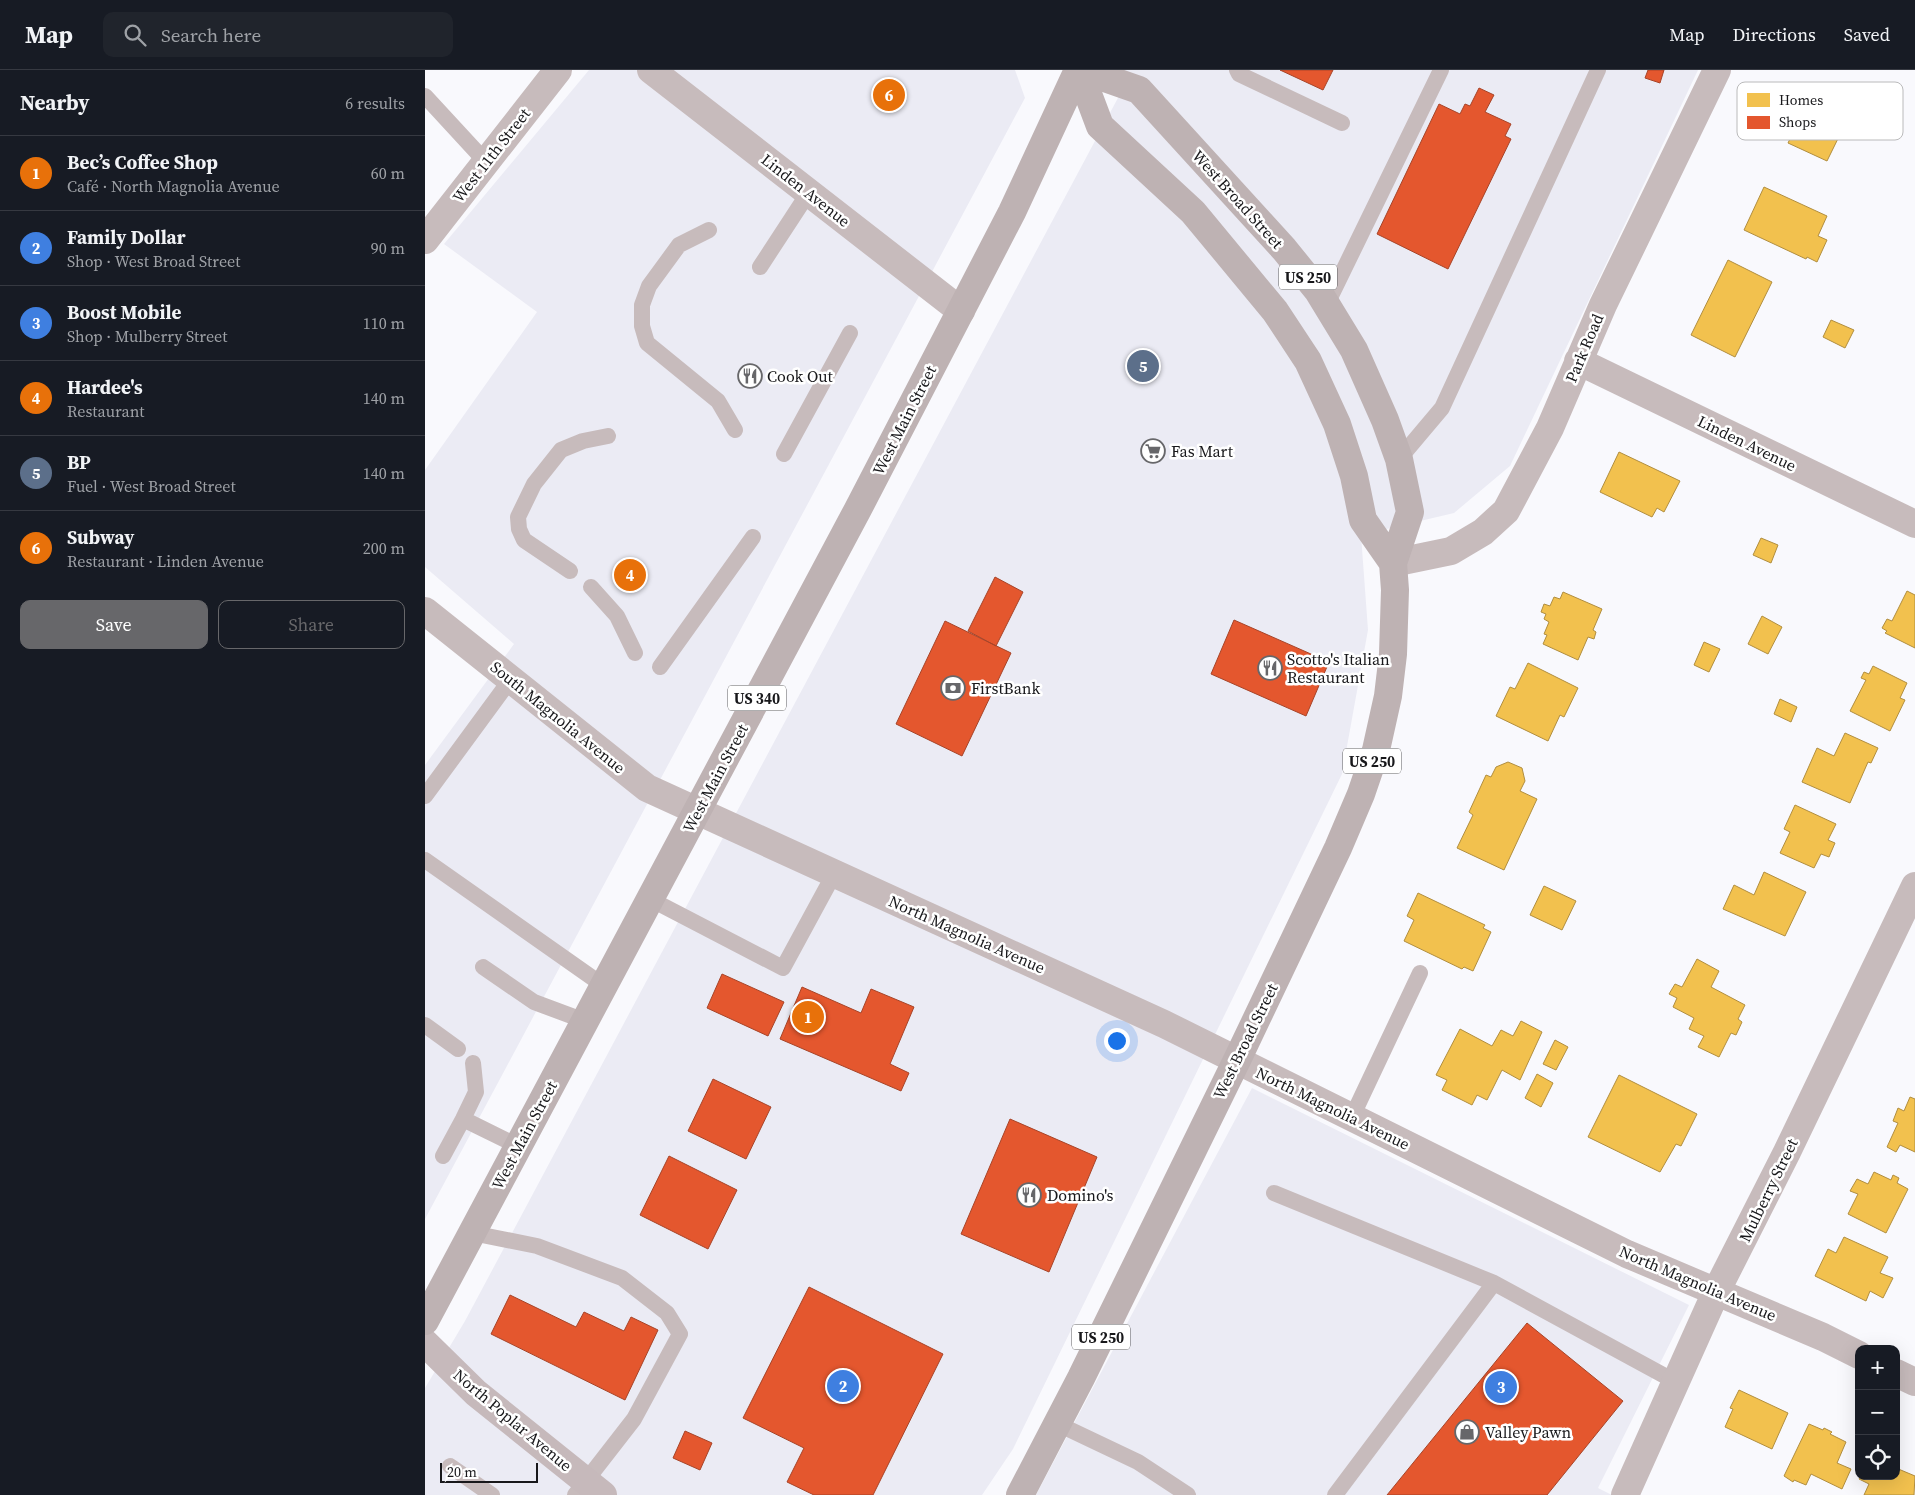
<!DOCTYPE html>
<meta charset="utf-8">
<style>
body{margin:0;font-family:"Source Serif 4",serif;background:#20242c;color:#f1f3f6}
.controls{position:absolute;right:15px;bottom:15px;display:grid;overflow:hidden;border-radius:10px;box-shadow:0 5px 20px #0002}
.controls button{width:45px;height:45px;display:grid;place-items:center;padding:0;border:0;border-bottom:1px solid #363941;background:#171b24;color:#f1f3f6;font:25px sans-serif}
.scale{position:absolute;left:15px;bottom:12px;width:98px;box-sizing:border-box;padding-left:5px;border:2px solid #18181b;border-top:0;font-size:14px;line-height:18px;white-space:nowrap;color:#18181b;-webkit-text-stroke:4px #fff;paint-order:stroke}
.you{position:absolute;left:691px;top:970px;width:18px;height:18px;margin:-12px;border:4px solid #fff;border-radius:50%;background:#1a73e8;box-shadow:0 0 0 8px #1a73e833}
.badge{display:grid;place-items:center;width:32px;height:32px;border-radius:50%;background:#67676a;color:#fff;font-size:16px;font-weight:700}
.pin{position:absolute;translate:-50% -50%;border:2px solid #fff;box-shadow:0 1px 5px #0006}
.list{margin:0;padding:0;list-style:none}
h2{display:flex;justify-content:space-between;align-items:center;height:65px;margin:0;padding:0 20px;font-size:21px}
h2 small{font-size:16px;font-weight:400;color:#9ea1a6}
.list li{display:grid;grid-template-columns:32px 1fr auto;gap:15px;align-items:center;box-sizing:border-box;height:75px;padding:0 20px;border-top:1px solid #363941}
.list b{display:block;font-size:19px;white-space:nowrap}
.list p{margin:0;font-size:16px;white-space:nowrap;color:#9ea1a6}
.list em{font-size:16px;font-style:normal;color:#9ea1a6}
.actions{display:flex;gap:10px;padding:15px 20px}
.actions a{flex:1;padding:11px 0;border:1px solid #67676a;border-radius:10px;text-align:center;font-size:18px;color:#67676a}
.actions .main{background:#67676a;color:#fff}
.icon{flex:none;width:28px;height:28px;fill:none;stroke:currentColor;stroke-width:2;stroke-linecap:round;stroke-linejoin:round}
.map{position:relative;flex:none;width:1490px;height:1425px;overflow:hidden}
header{display:flex;align-items:center;gap:30px;box-sizing:border-box;height:70px;padding:0 25px;background:#171b24;border-bottom:1px solid #363941}
header strong{font-size:24px}
nav{display:flex;gap:28px;margin-inline-start:auto;font-size:18px}
.search{width:350px;height:45px;background:#20242c;display:flex;align-items:center;gap:12px;box-sizing:border-box;padding:0 18px;border-radius:10px;color:#9ea1a6;font-size:19px}
main{display:flex}
aside{flex:1;background:#171b24}
.map>svg:first-child{display:block}
.built{fill:#ebebf4}
.homes{fill:#f2c14e;stroke:#b18e3f}
.shops{fill:#e4572e;stroke:#a74428}
.lines{fill:none;stroke-linecap:round;stroke-linejoin:round}
.lane{stroke:#c7bbbc;stroke-width:16}
.street{stroke:#c7bbbc;stroke-width:28}
.secondary{stroke:#c6b9bb;stroke-width:28}
.primary{stroke:#beb2b3;stroke-width:28}
.labels{text-anchor:middle;dominant-baseline:central;stroke-width:5;stroke-linejoin:round;paint-order:stroke}
.shield{fill:#fff;stroke:#5d5d5f;stroke-width:1}
.shield-label{font-size:15px;font-weight:bold;fill:#18181b}
.street-label{font-size:16px;fill:#18181b;stroke:#fff}
.poi-label{font-size:16px;fill:#18181b;stroke:#fff;text-anchor:start}
.key{fill:#fff;stroke:#bababb;stroke-width:1}
.key-label{font-size:14px;fill:#18181b}
</style>
<header>
<strong>Map</strong>
<div class="search"><svg class="icon" aria-label="search" viewBox="0 0 24 24"><circle cx="10" cy="10" r="6"/><path d="M15 15l6 6"/></svg>Search here</div>
<nav><a>Map</a><a>Directions</a><a>Saved</a></nav>
</header>
<main>
<aside>
<h2>Nearby<small>6 results</small></h2>
<ul class="list">
<li><span class="badge" style="background:#e8710a">1</span><div><b>Bec’s Coffee Shop</b><p>Café · North Magnolia Avenue</p></div><em>60 m</em></li>
<li><span class="badge" style="background:#3f7fe0">2</span><div><b>Family Dollar</b><p>Shop · West Broad Street</p></div><em>90 m</em></li>
<li><span class="badge" style="background:#3f7fe0">3</span><div><b>Boost Mobile</b><p>Shop · Mulberry Street</p></div><em>110 m</em></li>
<li><span class="badge" style="background:#e8710a">4</span><div><b>Hardee's</b><p>Restaurant</p></div><em>140 m</em></li>
<li><span class="badge" style="background:#5c6f8a">5</span><div><b>BP</b><p>Fuel · West Broad Street</p></div><em>140 m</em></li>
<li><span class="badge" style="background:#e8710a">6</span><div><b>Subway</b><p>Restaurant · Linden Avenue</p></div><em>200 m</em></li>
</ul>
<div class="actions"><a class="main">Save</a><a>Share</a></div>
</aside>
<div class="map">
<svg width="1490" height="1425" viewBox="0 0 1490 1425">
<rect width="100%" height="100%" fill="#f9f9fd"/>
<path class="built" d="M164,0H590L600,28L0,1149V695L89,574L0,497V400L112,242L19,174Z
M692,0H1273L1085,396L1029,443L936,465L943,560L917,704L588,1379L557,1425H0V1318L40,1251L702,11Z
M827,1018L1264,1235L1173,1418L1187,1425H611Z"/>
<path class="homes" d="M1389,19L1428,38L1402,91L1363,73Z
M1339,117L1402,146L1393,166L1402,170L1392,192L1382,187L1381,189L1319,160Z
M1303,190L1347,212L1310,287L1266,265Z
M1406,250L1429,260L1420,278L1398,267Z
M1194,382L1255,411L1239,442L1232,438L1227,447L1175,422Z
M1336,468L1353,475L1346,493L1328,485Z
M1482,521L1490,525V578L1460,563L1462,561L1457,558L1462,549L1467,551Z
M1138,522L1177,539L1168,560L1171,562L1169,569L1163,567L1153,590L1118,574L1122,565L1119,564L1124,552L1119,549L1121,544L1116,542L1119,534L1125,536L1129,527L1135,529Z
M1337,546L1357,557L1343,584L1323,574Z
M1279,572L1295,579L1284,602L1269,595Z
M1103,593L1153,618L1139,647L1135,645L1123,671L1071,646L1085,617L1090,619Z
M1448,596L1482,613L1475,628L1480,630L1465,661L1425,641L1441,610L1436,608L1439,602L1444,604Z
M1355,629L1372,637L1366,652L1349,644Z
M1420,663L1453,678L1446,693L1443,692L1425,733L1377,712L1392,678L1409,686Z
M1083,692L1097,698L1100,711L1095,721L1112,729L1079,800L1032,778L1048,745L1044,742L1061,705L1066,707L1071,697Z
M1370,735L1411,754L1403,770L1410,773L1404,787L1396,784L1389,798L1355,783L1365,762L1359,759Z
M1339,802L1381,822L1360,866L1298,839L1309,815L1329,825Z
M1119,816L1151,831L1137,860L1105,845Z
M993,823L1060,855L1058,858L1066,862L1048,901L1039,897L1037,899L979,871L989,850L982,846Z
M1272,889L1294,901L1286,917L1320,935L1313,949L1317,952L1311,965L1306,963L1294,987L1273,977L1279,966L1264,959L1269,948L1248,937L1252,928L1244,924L1250,914L1257,917Z
M1096,951L1117,962L1095,1010L1077,1000L1062,1030L1052,1025L1047,1035L1017,1020L1022,1010L1011,1005L1035,959L1067,976L1076,960L1088,966Z
M1130,970L1143,977L1131,1000L1118,994Z
M1112,1004L1128,1013L1116,1037L1100,1028Z
M1194,1005L1272,1044L1256,1076L1251,1074L1235,1102L1163,1067Z
M1485,1027L1490,1029V1082L1475,1075L1471,1082L1462,1077L1473,1053L1468,1051L1473,1038L1479,1041Z
M1449,1102L1466,1110L1468,1105L1474,1108L1472,1113L1483,1119L1461,1163L1423,1144L1433,1124L1425,1121L1432,1109L1443,1114Z
M1419,1167L1463,1187L1455,1203L1468,1208L1458,1228L1445,1221L1441,1231L1390,1206L1403,1179L1411,1183Z
M1314,1320L1363,1343L1347,1379L1300,1357L1308,1339L1305,1338Z
M1384,1354L1398,1360L1399,1358L1407,1362L1405,1364L1421,1372L1412,1393L1426,1399L1417,1419L1386,1404L1381,1415L1369,1410L1368,1412L1359,1406Z
M1471,1398L1490,1406L1489,1425H1439L1444,1414L1434,1409L1436,1406H1471Z"/>
<path class="shops" d="M855,0H908L898,20Z
M1223,0H1239L1235,13L1220,8Z
M1054,18L1069,25L1060,42L1086,54L1080,66L1086,69L1023,199L952,164L1014,34L1035,44L1040,34L1045,36Z
M570,507L598,522L571,576L543,561Z
M809,550L904,592L881,646L786,604Z
M520,551L586,583L537,686L471,654Z
M297,904L359,932L343,966L282,938Z
M377,917L436,943L446,919L489,937L465,994L484,1003L476,1021L355,969Z
M288,1009L346,1037L321,1089L263,1061Z
M585,1049L672,1087L624,1202L536,1164Z
M244,1086L312,1120L283,1179L215,1145Z
M384,1217L518,1284L448,1425H389L362,1412L379,1378L318,1348Z
M85,1225L151,1257L159,1242L199,1261L206,1247L233,1260L200,1330L66,1264Z
M1102,1253L1198,1331L1122,1425H962Z
M260,1361L287,1373L275,1400L248,1388Z"/>
<g class="lines">
<path class="lane" d="M812,0L814,4L917,53
M0,26L60,91
M284,160L254,175L224,216L217,235V256L222,273L293,331L310,360
M335,197L384,122
M902,234L1016,0
M359,384L425,263
M974,389L1017,338L1173,0
M145,501L99,470L94,459L93,447L109,414L136,380L158,371L183,366
M166,517L192,546L210,583
M235,597L328,467
M0,726L86,609
M0,790L179,916
M225,829L358,898L409,804
M58,897L109,932L160,951
M0,955L33,979
M927,1047L995,903
M38,1049L93,1076
M18,1086L38,1049L51,1022L48,993
M849,1123L1069,1213
M47,1163L112,1176L197,1208L242,1243L255,1264L209,1349L150,1425
M633,1354L713,1392L763,1425
M25,1396L67,1425
M910,1425L1069,1213L1251,1312"/>
<path class="street" d="M226,0L536,241
M0,170L133,0
M1153,291L1490,454
M968,493L1026,481L1058,462L1081,441L1125,358L1178,235L1292,0
M0,541L222,718L739,954L1202,1184L1398,1267L1434,1285
M1471,1303L1490,1312
M1200,1425L1291,1222L1362,1082L1490,816"/>
<path class="secondary" d="M0,1273L51,1323L178,1425"/>
<path class="primary" d="M654,0L675,56L768,142L850,241L883,291L912,354L929,406L938,450L968,493
M0,1251L432,441L587,142L653,0
M595,1425L656,1308L812,990L913,778L936,724L951,680L963,626L968,584L970,520L968,493L985,442L974,389L960,350L929,280L893,221L859,179L714,20L657,0"/>
</g>
<defs>
<g id="restaurant-ring" transform="scale(1.25)"><circle r="9.5" fill="#fff" stroke="#67676a" stroke-width="1.5"/><path d="M-5-6h1v4h1v-4h1v4h1v-4h1v5L-1.5 .5V6h-2V.5L-5-1ZM5-6V6H3V1.5H1.5Q1.5-4 5-6Z" fill="#67676a"/></g>
<g id="supermarket-ring" transform="scale(1.25)"><circle r="9.5" fill="#fff" stroke="#67676a" stroke-width="1.5"/><path d="M-6-5.5h2.5l.6 2H6L4.5 2H-2.5L-4.4-4H-6ZM-1.5 3.2a1.3 1.3 0 1 0 .1 0ZM3 3.2a1.3 1.3 0 1 0 .1 0Z" fill="#67676a"/></g>
<g id="bank-ring" transform="scale(1.25)"><circle r="9.5" fill="#fff" stroke="#67676a" stroke-width="1.5"/><path d="M-6-4H6V4H-6ZM0-2.3a2.3 2.3 0 1 0 0 4.6a2.3 2.3 0 1 0 0-4.6Z" fill="#67676a"/></g>
<g id="shop-ring" transform="scale(1.25)"><circle r="9.5" fill="#fff" stroke="#67676a" stroke-width="1.5"/><path d="M-5-2.5h2.3a2.7 3.5 0 0 1 5.4 0H5L5.5 6h-11ZM-1.5-2.5h3a1.5 2.3 0 0 0-3 0Z" fill="#67676a"/></g>
</defs>
<g fill-rule="evenodd">
<use href="#restaurant-ring" x="325" y="306"/>
<use href="#supermarket-ring" x="728" y="381"/>
<use href="#restaurant-ring" x="845" y="598"/>
<use href="#bank-ring" x="528" y="618"/>
<use href="#restaurant-ring" x="604" y="1125"/>
<use href="#shop-ring" x="1042" y="1362"/>
</g>
<g class="labels">
<g class="shield">
<rect x="854" y="194.5" width="58" height="25" rx="4"/>
<rect x="303" y="615.5" width="58" height="25" rx="4"/>
<rect x="918" y="678.5" width="58" height="25" rx="4"/>
<rect x="647" y="1254.5" width="58" height="25" rx="4"/>
</g>
<g class="shield-label">
<text x="883" y="207">US 250</text>
<text x="332" y="628">US 340</text>
<text x="947" y="691">US 250</text>
<text x="676" y="1267">US 250</text>
</g>
<g class="street-label">
<text transform="translate(66 85) rotate(-52)">West 11th Street</text>
<text transform="translate(381 120) rotate(38)">Linden Avenue</text>
<text transform="translate(813 129) rotate(48)">West Broad Street</text>
<text transform="translate(1159 278) rotate(-67)">Park Road</text>
<text transform="translate(479 350) rotate(-63)">West Main Street</text>
<text transform="translate(1322 373) rotate(26)">Linden Avenue</text>
<text transform="translate(133 647) rotate(39)">South Magnolia Avenue</text>
<text transform="translate(290 708) rotate(-62)">West Main Street</text>
<text transform="translate(542 864) rotate(24)">North Magnolia Avenue</text>
<text transform="translate(820 971) rotate(-64)">West Broad Street</text>
<text transform="translate(908 1038) rotate(26)">North Magnolia Avenue</text>
<text transform="translate(99 1065) rotate(-62)">West Main Street</text>
<text transform="translate(1343 1120) rotate(-64)">Mulberry Street</text>
<text transform="translate(1273 1213) rotate(23)">North Magnolia Avenue</text>
<text transform="translate(88 1350) rotate(40)">North Poplar Avenue</text>
</g>
<g class="poi-label">
<text x="342" y="306">Cook Out</text>
<text x="746" y="381">Fas Mart</text>
<text x="862" y="589">Scotto's Italian<tspan x="862" dy="18">Restaurant</tspan></text>
<text x="546" y="618">FirstBank</text>
<text x="622" y="1125">Domino's</text>
<text x="1060" y="1362">Valley Pawn</text>
</g>
</g>
<rect x="1312" y="12" width="166" height="58" rx="8" class="key"/>
<rect x="1322" y="23" width="23" height="14" fill="#f2c14e"/>
<rect x="1322" y="46" width="23" height="13" fill="#e4572e"/>
<g class="key-label">
<text x="1354" y="35">Homes</text>
<text x="1354" y="57">Shops</text>
</g>
</svg>
<div class="controls">
<button>+</button>
<button>−</button>
<button><svg class="icon" aria-label="locate" viewBox="0 0 24 24"><circle cx="12" cy="12" r="6"/><path d="M12 2v4M12 18v4M2 12h4M18 12h4"/></svg></button>
</div>
<div class="scale">20 m</div>
<div class="you"></div>
<div class="pin badge" style="left:383px;top:947px;background:#e8710a">1</div>
<div class="pin badge" style="left:418px;top:1316px;background:#3f7fe0">2</div>
<div class="pin badge" style="left:1076px;top:1317px;background:#3f7fe0">3</div>
<div class="pin badge" style="left:205px;top:505px;background:#e8710a">4</div>
<div class="pin badge" style="left:718px;top:296px;background:#5c6f8a">5</div>
<div class="pin badge" style="left:464px;top:25px;background:#e8710a">6</div>
</div>
</main>
